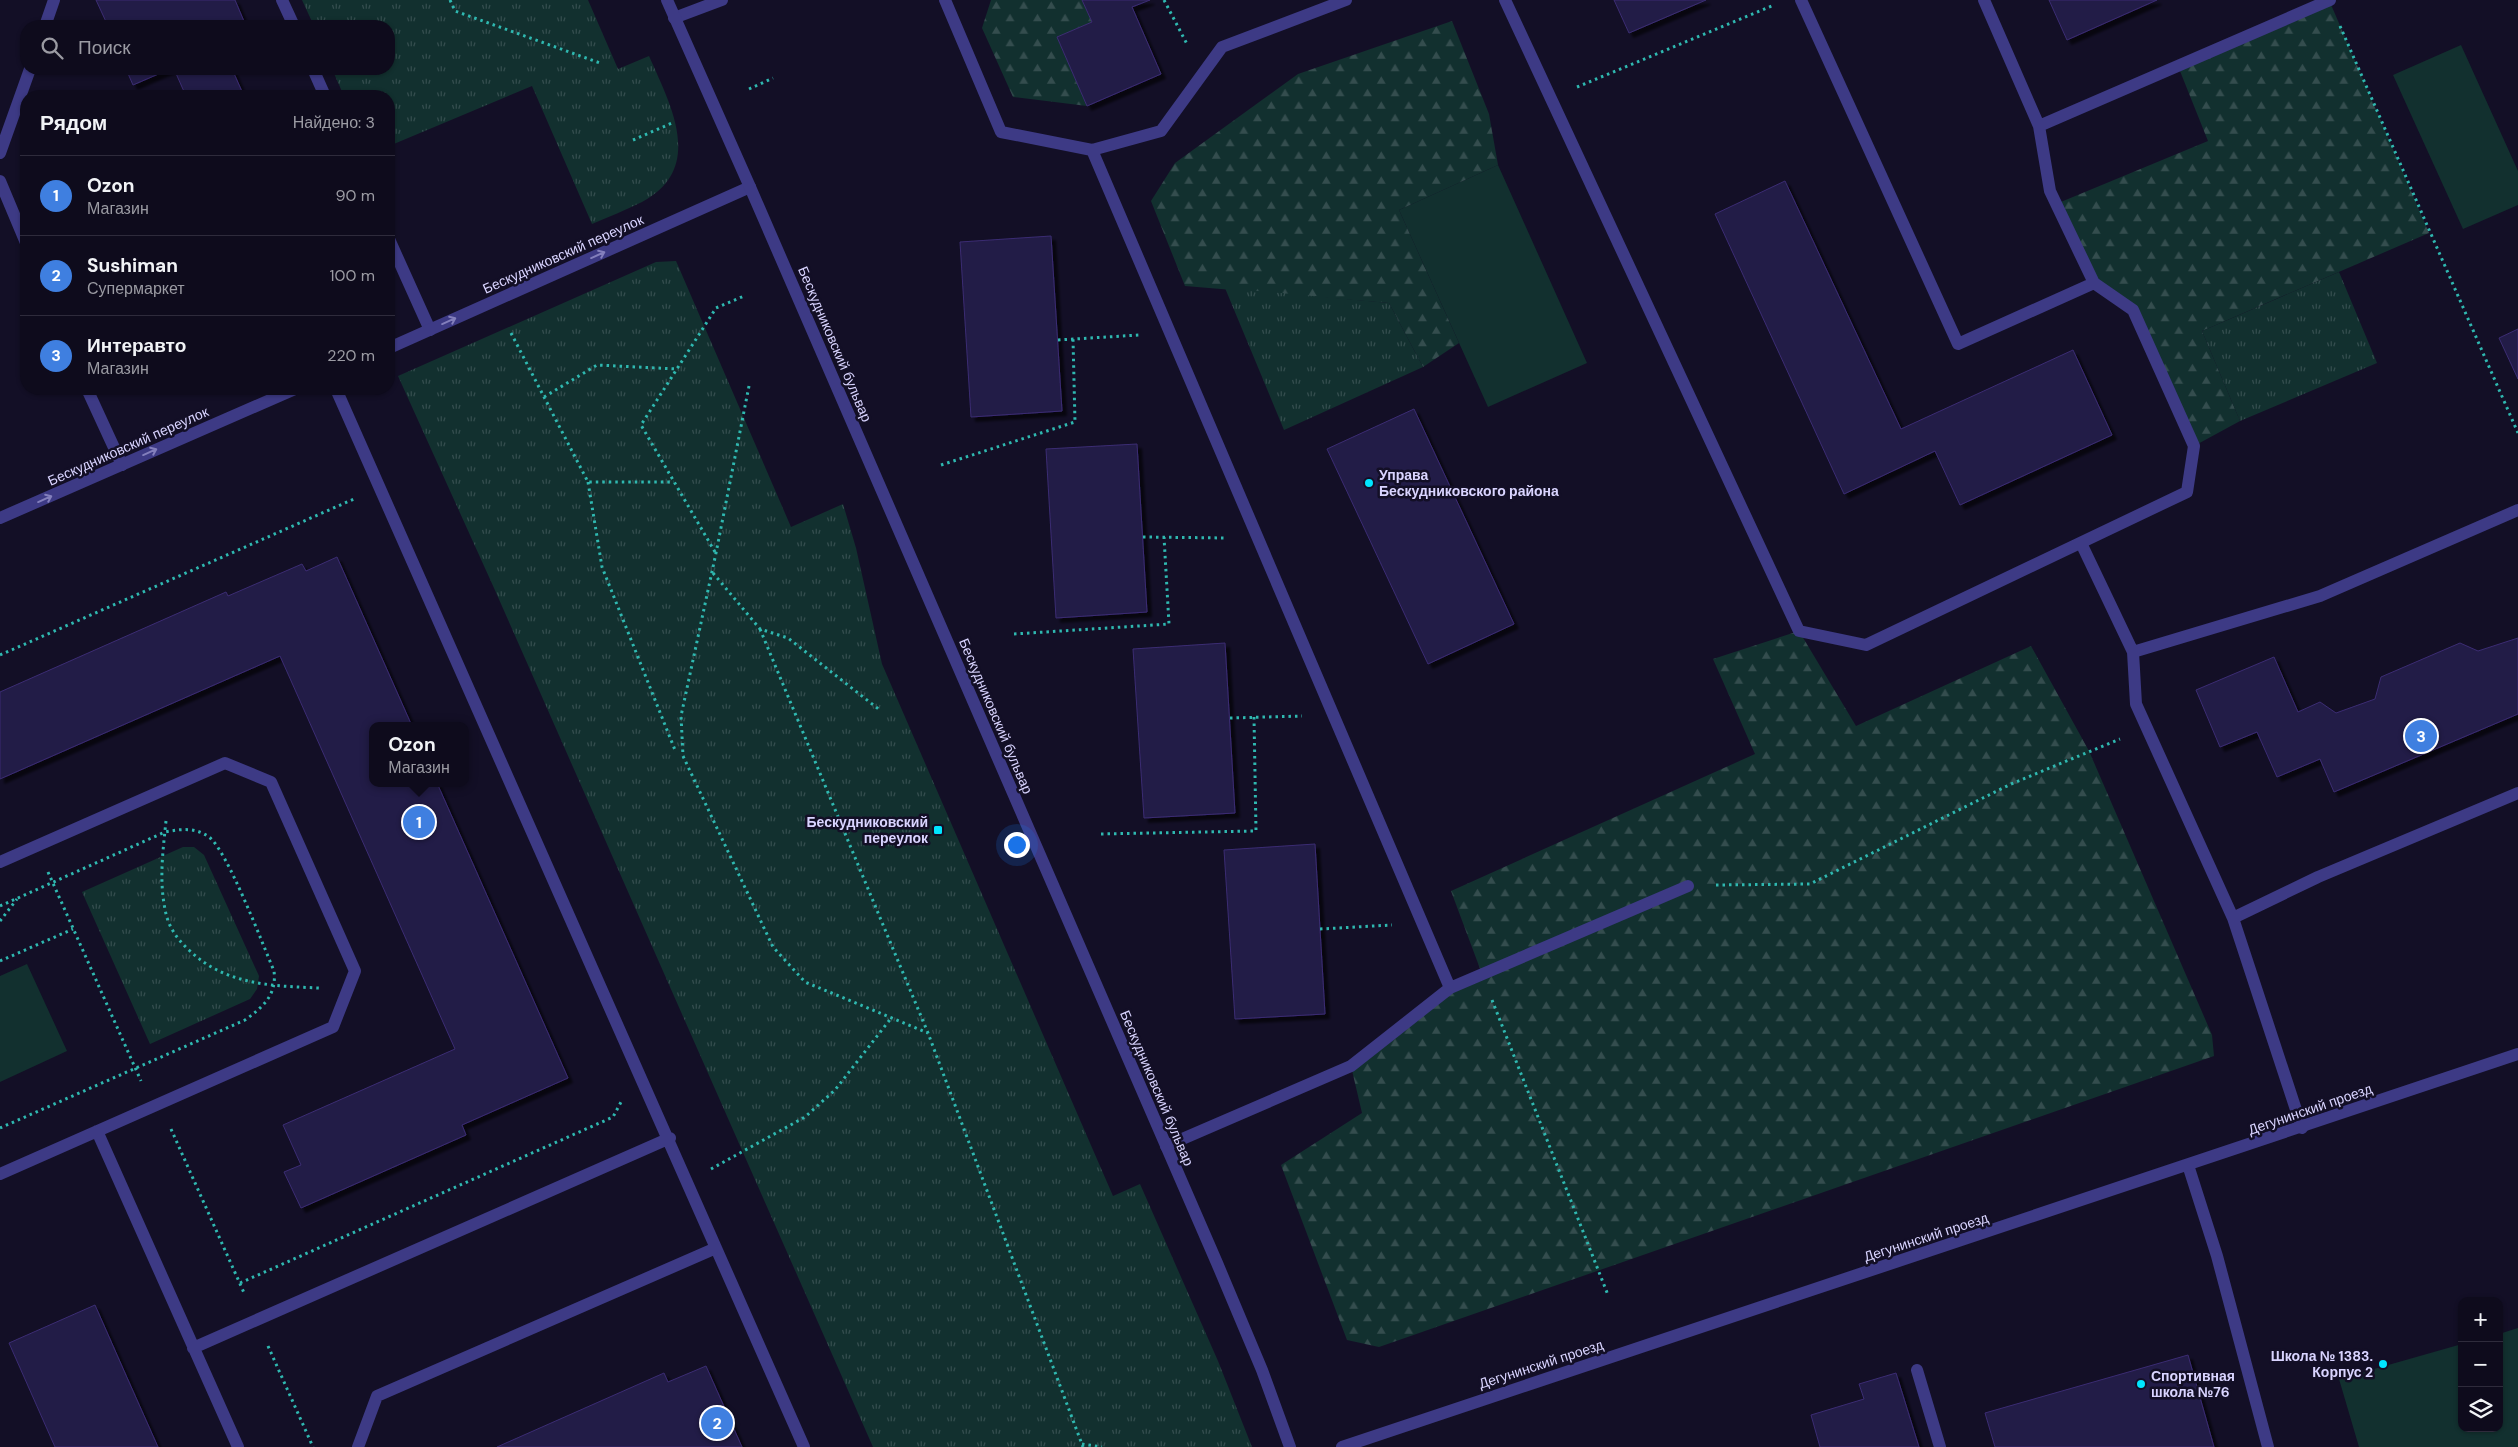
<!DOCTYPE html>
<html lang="ru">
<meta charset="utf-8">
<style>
body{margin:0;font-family:"DM Sans",sans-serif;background:#171425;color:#f1f3f6}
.controls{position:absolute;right:15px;bottom:15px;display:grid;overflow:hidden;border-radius:10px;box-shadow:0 1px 4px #0004}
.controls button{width:45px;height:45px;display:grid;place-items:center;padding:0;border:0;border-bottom:1px solid #2e2b3b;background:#0e0b1c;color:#f1f3f6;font:25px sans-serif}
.you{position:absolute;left:1016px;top:844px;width:18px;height:18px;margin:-12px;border:4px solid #fff;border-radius:50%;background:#1a73e8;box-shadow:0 0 0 8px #1a73e833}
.badge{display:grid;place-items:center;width:32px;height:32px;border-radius:50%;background:#b45309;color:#fff;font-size:16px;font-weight:700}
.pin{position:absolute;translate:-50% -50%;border:2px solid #fff;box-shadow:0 1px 5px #0006}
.popup{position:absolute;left:369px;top:722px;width:100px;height:65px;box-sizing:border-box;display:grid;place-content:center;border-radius:10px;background:#0e0b1c;filter:drop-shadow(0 1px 4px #0005);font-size:16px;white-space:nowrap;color:#9b9ba3}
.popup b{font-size:19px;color:#f1f3f6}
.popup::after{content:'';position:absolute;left:50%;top:100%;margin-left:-10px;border:10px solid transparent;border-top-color:#0e0b1c}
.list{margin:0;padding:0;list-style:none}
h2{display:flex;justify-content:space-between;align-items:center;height:65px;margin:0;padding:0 20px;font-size:21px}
h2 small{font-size:16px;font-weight:400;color:#9b9ba3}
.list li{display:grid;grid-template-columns:32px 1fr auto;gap:15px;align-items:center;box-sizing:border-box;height:80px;padding:0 20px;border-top:1px solid #2e2b3b}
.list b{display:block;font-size:19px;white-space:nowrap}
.list p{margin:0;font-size:16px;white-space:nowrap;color:#9b9ba3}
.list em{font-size:16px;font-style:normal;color:#9b9ba3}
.icon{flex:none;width:28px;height:28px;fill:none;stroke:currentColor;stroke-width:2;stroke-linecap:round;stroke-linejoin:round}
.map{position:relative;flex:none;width:2518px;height:1447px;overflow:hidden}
.search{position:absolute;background:#0e0b1c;box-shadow:0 1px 4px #0004;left:20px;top:20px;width:375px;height:55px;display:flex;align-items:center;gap:12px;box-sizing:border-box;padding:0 18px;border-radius:20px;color:#9b9ba3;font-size:19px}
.panel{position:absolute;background:#0e0b1c;box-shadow:0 1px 4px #0004;left:20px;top:90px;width:375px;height:305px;border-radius:20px}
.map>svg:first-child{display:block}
.green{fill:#12302f}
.forest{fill:url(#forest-firs)}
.park{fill:url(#park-tufts)}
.building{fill:#241b47;stroke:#3b2d73;filter:url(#shadow)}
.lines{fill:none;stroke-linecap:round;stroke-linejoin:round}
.path{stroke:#2fb8b0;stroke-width:3;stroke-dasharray:2.5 4;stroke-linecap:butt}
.service{stroke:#3d3a85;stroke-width:12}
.minor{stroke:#3d3a85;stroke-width:12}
.tertiary{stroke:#3d3a85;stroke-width:12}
.oneway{stroke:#837fbc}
.poi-dot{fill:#00e5ff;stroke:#130f26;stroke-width:2}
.labels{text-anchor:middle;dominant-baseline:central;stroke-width:5;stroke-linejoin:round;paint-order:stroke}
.street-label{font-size:14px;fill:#d9d4ff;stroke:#130f26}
.poi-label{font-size:14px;font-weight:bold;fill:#d9d4ff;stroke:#130f26;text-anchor:start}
</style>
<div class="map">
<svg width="2518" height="1447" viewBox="0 0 2518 1447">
<defs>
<pattern id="forest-firs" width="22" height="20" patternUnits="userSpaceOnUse" patternTransform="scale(1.25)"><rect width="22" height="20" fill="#12302f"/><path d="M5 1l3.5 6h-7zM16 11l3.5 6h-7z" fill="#344d4e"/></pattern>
<pattern id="park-tufts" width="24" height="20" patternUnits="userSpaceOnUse" patternTransform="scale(1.25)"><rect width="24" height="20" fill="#12302f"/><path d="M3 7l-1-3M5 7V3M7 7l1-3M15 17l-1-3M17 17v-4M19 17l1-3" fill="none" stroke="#344d4e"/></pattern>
<filter id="shadow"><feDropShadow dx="4.5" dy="4.5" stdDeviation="1" flood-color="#0009"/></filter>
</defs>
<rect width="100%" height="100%" fill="#130f26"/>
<path class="green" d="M2461,45L2518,171V205L2463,229L2393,75Z
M1498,165L1587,363L1488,407L1399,210Z
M27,964L67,1051L0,1082V976Z
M2518,1328V1447H2359L2339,1379L2462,1344V1428H2499V1334Z"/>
<path class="forest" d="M991,0H1082L1092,22L1057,37L1087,106L1013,97L982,28Z
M2329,0L2429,233L2202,331L2240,421L2194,446L2133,310L2094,283L2056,204L2208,141L2178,66Z
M1452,21L1489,114L1498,165L1399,210L1459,343L1423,367L1389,303L1185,286L1151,201L1175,163L1298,74Z
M1799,631L1856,726L2031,646L2089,751L2212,1035L2214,1056L1379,1347L1347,1340L1281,1165L1362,1113L1351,1066L1450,988L1482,974L1451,891L1755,754L1713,659Z"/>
<path class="park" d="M302,0H588L618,69L649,56C670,104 706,168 642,202C626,210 608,217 592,224L532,86L389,146V96H344L332,69H389V26H314Z
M676,261L791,527L843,504L856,548L882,664L1113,1196L1140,1184L1218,1361L1252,1447H873L494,588L398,376L656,262Z
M2339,272L2377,363L2240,421L2202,331Z
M1225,288L1389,303L1423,367L1284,430Z
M183,847H194L204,855L259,976L257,989L250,999L150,1044L82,892Z"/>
<path class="building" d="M96,0H235L246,26H108Z
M1082,0H1150L1132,7L1161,74L1087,106L1057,37L1092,22Z
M1614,0H1706L1629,33Z
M2049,0H2157L2067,40Z
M126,69H170L133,85Z
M174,69H232L244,96H186Z
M1785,181L1901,429L2073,350L2112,435L1960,505L1935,451L1844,494L1715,214Z
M1051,236L1062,411L971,417L960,242Z
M2518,329V379L2499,338Z
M1414,409L1514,624L1428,664L1327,449Z
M1137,444L1147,612L1056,618L1046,449Z
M337,557L412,726H373V783H437L568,1078L462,1125L466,1135L301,1208L284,1172L301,1165L283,1125L455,1049L280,656L0,779V692L226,592L228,596L302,564L306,571Z
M2518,638V714L2334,792L2320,759L2277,777L2257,732L2220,747L2196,690L2274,657L2298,712L2320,702L2336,713L2375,699L2381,677L2460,643L2478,651Z
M1225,643L1235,813L1144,818L1133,649Z
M1315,844L1325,1014L1235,1019L1224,850Z
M95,1305L125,1373L158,1447H55L9,1343Z
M2188,1355L2214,1447H1995L1985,1413Z
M706,1366L742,1447H497L664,1373L668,1382Z
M1896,1373L1919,1447H1820L1811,1415L1864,1399L1859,1384Z"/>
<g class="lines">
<path class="path" d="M450,0L455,11L600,63
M1164,0L1188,46
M2340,26L2518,433
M1577,87L1774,5
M749,89L773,78
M633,140L672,123
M511,333L588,482H674
M1058,340L1139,335
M749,386L716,553L681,716L683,756L773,947L805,982L928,1033
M544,397L597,365L677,369
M941,465L1075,422L1073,339
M588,482L602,567L675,750
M1143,537L1227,538
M715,552L641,425L716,308L744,296
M713,573L760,629L788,638L881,711
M760,629L928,1033L1083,1447
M1014,634L1169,624L1164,537
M0,655L354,499
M1230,718L1302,716
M166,821C163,850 159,880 165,909C168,927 177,939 190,951C226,985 272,986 319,988
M1101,834L1256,831L1254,717
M48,872L141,1081
M1716,885L1810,884L2011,784L2120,739
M0,906L165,832C181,829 195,827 209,837C227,850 263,945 274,971C277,995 263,1007 245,1020L0,1128
M0,921L17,899
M1320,929L1392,925
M0,961L73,929
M1492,1000L1608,1295
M171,1129L245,1295
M711,1169L805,1117L835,1090L892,1017
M240,1283L613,1117L621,1102
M268,1346L313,1447
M1082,1444L1102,1447"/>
<path class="service" d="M282,0L294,26
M945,0L1001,132L1092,150L1161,131L1222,47L1346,0
M1505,0L1799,631L1866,645L2187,492L2194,446L2133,310L2094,283L2050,191L2039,126L1984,0
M1801,0L1958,344L2094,283
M674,18L722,0
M45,26L54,0
M313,69L325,96
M2039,126L2330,0
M1092,150L1450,988
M0,153L30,69
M0,181L26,243
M389,239L430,330
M87,389L122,465
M336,389L804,1447
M2081,543L2133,652L2136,704L2233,918L2302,1128
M2133,652L2320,596L2518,510
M0,862L225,763L271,782L355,971L333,1027L0,1174
M2233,918L2318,877L2518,793
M97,1131L238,1447
M1166,1146L1351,1066L1450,988L1688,886
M2188,1165L2217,1256L2268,1447
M193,1348L670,1138
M1917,1370L1940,1447
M358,1447L377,1396L716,1248"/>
<path class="minor" d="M389,348L750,187
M0,518L295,389"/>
<path class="tertiary" d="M667,0L750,187L1217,1263L1262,1370L1290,1447
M1342,1447L2518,1054"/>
</g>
<defs><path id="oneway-shaft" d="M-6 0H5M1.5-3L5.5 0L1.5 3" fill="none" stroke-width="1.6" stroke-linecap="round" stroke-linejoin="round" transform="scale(1.25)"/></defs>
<g class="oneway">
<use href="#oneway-shaft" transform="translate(598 255) rotate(-24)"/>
<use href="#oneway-shaft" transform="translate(449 321) rotate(-24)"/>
<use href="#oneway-shaft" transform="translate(150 452) rotate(-24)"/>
<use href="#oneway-shaft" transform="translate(45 499) rotate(-24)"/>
</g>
<g class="poi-dot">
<circle cx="1369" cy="483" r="5"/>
<rect x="933" y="825" width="10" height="10" rx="2.5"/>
<circle cx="2383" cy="1364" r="5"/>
<circle cx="2141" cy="1384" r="5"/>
</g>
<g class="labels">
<g class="street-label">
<text transform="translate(563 254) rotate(-24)">Бескудниковский переулок</text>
<text transform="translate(835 344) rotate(67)">Бескудниковский бульвар</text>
<text transform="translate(128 446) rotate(-24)">Бескудниковский переулок</text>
<text transform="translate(996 716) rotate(67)">Бескудниковский бульвар</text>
<text transform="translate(1157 1088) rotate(67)">Бескудниковский бульвар</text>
<text transform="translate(2310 1109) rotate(-19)">Дегунинский проезд</text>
<text transform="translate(1926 1237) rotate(-18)">Дегунинский проезд</text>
<text transform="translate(1541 1364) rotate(-18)">Дегунинский проезд</text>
</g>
<g class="poi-label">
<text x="1379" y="475">Управа<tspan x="1379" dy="16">Бескудниковского района</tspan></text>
<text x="928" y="822" text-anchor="end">Бескудниковский<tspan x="928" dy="16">переулок</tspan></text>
<text x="2373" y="1356" text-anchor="end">Школа № 1383.<tspan x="2373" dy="16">Корпус 2</tspan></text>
<text x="2151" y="1376">Спортивная<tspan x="2151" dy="16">школа №76</tspan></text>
</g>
</g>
</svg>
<div class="controls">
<button>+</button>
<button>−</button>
<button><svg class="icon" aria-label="layers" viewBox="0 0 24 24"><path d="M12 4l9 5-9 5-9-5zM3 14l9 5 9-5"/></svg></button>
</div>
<div class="you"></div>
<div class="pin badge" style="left:419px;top:822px;background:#3f7fe0">1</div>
<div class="popup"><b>Ozon</b>Магазин</div>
<div class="pin badge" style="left:717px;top:1423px;background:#3f7fe0">2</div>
<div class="pin badge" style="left:2421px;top:736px;background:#3f7fe0">3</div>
<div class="search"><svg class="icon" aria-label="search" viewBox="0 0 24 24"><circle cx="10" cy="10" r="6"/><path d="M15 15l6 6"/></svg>Поиск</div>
<section class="panel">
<h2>Рядом<small>Найдено: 3</small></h2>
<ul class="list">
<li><span class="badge" style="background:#3f7fe0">1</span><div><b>Ozon</b><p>Магазин</p></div><em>90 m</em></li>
<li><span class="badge" style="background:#3f7fe0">2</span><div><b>Sushiman</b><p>Супермаркет</p></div><em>100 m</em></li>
<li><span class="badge" style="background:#3f7fe0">3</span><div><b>Интеравто</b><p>Магазин</p></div><em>220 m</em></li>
</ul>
</section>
</div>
